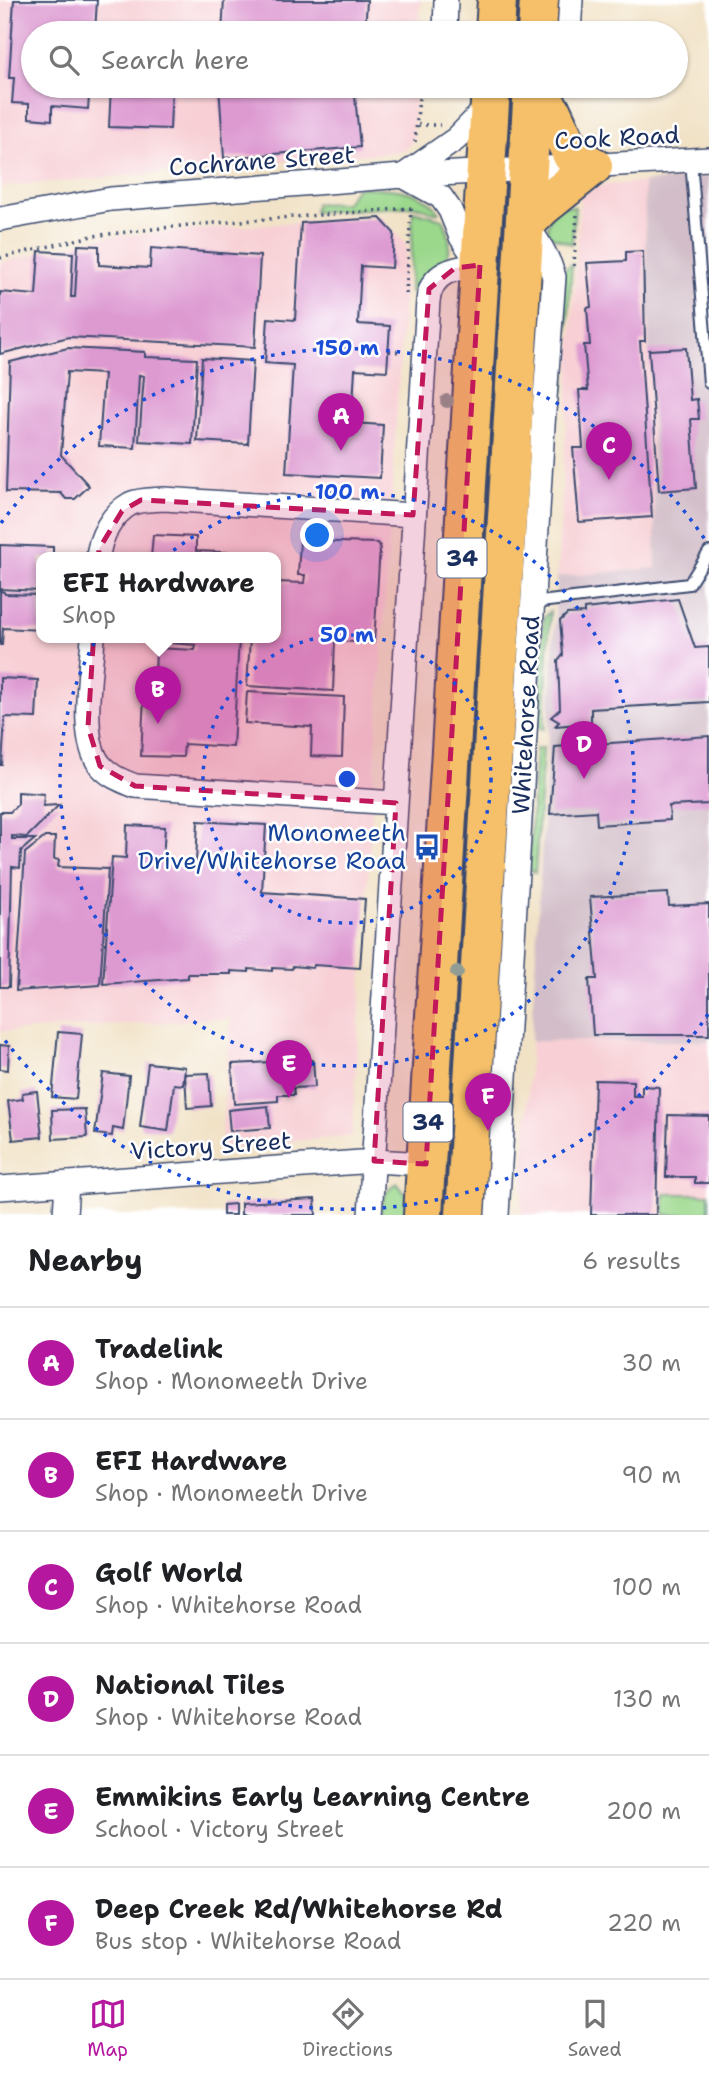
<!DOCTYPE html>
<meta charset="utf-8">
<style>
body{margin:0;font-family:"Shantell Sans",sans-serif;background:#f2f2f2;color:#202124}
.you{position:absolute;left:318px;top:536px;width:24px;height:24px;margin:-18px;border:5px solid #fff;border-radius:50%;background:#1a73e8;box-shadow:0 0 0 10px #1a73e833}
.badge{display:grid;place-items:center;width:46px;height:46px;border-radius:50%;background:#b5179e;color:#fff;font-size:23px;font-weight:700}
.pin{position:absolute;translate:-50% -58px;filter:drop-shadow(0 2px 4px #0008)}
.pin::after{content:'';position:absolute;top:37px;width:24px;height:21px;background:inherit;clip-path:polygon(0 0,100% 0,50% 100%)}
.popup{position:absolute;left:36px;top:552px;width:245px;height:91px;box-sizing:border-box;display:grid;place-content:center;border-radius:14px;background:#fff;filter:drop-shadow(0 2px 5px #0005);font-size:23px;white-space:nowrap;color:#757577}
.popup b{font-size:26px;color:#202124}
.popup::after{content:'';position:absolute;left:50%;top:100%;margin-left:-14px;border:14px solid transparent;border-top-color:#fff}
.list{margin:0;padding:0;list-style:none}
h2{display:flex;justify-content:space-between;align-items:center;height:91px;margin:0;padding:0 28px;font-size:30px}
h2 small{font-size:23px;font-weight:400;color:#757577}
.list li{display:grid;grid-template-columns:46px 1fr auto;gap:21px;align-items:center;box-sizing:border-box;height:112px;padding:0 28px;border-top:2px solid #e0e0e0}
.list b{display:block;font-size:26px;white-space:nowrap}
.list p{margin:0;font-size:23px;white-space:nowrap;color:#757577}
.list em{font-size:23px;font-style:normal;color:#757577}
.icon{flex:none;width:38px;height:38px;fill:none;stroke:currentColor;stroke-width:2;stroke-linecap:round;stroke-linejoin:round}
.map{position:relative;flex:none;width:709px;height:1215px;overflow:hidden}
.search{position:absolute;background:#fff;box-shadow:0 2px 5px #0004;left:21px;right:21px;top:21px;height:77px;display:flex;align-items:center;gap:18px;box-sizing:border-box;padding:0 24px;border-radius:38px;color:#757577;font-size:26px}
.sheet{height:763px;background:#fff}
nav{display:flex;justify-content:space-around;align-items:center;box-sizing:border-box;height:98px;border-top:2px solid #e0e0e0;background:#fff;font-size:19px;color:#757577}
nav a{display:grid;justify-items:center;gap:4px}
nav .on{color:#b5179e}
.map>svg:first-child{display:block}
.built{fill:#f7cfd4;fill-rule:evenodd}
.industrial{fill:#d2bdc8}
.green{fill:#9bd88c;stroke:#5b8475;stroke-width:2}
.building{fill:#dd9ad1}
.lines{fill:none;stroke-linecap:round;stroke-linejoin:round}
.lane-casing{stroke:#3b4a6e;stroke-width:14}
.street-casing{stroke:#3b4a6e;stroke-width:26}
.highway-casing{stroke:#3b4a6e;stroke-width:42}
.path{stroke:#3b4a6e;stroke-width:3.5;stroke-dasharray:2 5;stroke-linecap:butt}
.lane{stroke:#fff;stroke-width:10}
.street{stroke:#fff;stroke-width:23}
.highway{stroke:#f6c06b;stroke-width:38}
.tree{fill:#909c94}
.marked{fill:#c2185b;fill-opacity:0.2;stroke:#c2185b;stroke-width:5;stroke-dasharray:14 9;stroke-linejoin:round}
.ring{fill:none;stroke:#1d4ed8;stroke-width:3.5;stroke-dasharray:3.5 7}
.labels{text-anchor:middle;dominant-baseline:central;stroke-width:5;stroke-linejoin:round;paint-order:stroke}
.shield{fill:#fff;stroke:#5f6d8e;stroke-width:2}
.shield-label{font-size:23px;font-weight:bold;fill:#1b2f5e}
.street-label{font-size:24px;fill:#1b2f5e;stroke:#fff}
.transit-label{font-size:24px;fill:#164399;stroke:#fff;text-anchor:end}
.centre{fill:#1d4ed8;stroke:#fff;stroke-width:3.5}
.ring-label{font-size:21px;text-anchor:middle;font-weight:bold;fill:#1d4ed8;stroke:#fff;stroke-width:5;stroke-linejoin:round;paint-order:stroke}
</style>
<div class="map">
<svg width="709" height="1215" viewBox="0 0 709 1215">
<rect width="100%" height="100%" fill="#fff"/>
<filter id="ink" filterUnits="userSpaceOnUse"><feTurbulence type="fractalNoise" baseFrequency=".0143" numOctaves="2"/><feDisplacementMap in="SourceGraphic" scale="14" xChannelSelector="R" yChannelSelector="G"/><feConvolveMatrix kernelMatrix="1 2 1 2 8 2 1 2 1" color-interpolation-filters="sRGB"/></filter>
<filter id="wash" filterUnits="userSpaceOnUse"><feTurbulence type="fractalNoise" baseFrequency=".00686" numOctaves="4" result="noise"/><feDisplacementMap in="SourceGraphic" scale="28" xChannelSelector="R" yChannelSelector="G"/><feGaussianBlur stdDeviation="1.57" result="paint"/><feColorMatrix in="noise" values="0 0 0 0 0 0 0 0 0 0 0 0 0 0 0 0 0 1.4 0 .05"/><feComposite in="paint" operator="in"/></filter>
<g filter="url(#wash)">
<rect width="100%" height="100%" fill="#f1e2c6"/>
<path class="built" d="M0,0H421L419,33H33V86H416L413,139L405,151L0,187Z
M644,182L656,569L557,577L580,197L595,186Z
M380,216L407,245L352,1136L220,1148L231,1018L0,1032V263L101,237ZM41,558H275V638H41Z
M531,1041H709V1215H521Z"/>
<path class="industrial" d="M709,177V1041H531L557,577L656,568L644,182Z"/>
<path class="green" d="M357,187C386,189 420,186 439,212L435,213L417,206L314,212L316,204L346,203Z
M556,205L575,207L572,244L550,236C544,226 552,215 556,205Z
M413,211L443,219C460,256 442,267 416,290L410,292Z
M572,264L564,390H557L565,285L563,270Z
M550,611L544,729L538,727L544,618Z
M543,748L535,873L529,869L536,749Z
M449,1033L461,1034L449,1215H438Z
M397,1183L405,1194L409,1215H380C381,1202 385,1189 397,1183Z
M665,1194H709V1215H664Z"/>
<g id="blocks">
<path class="building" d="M14,0H97L95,33H33V86H90L88,109L52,106V120L29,118V104L12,103L14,78H9Z
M224,0H367L365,33H222Z
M111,86H172L170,129L109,127Z
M219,86H354L360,147L224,158Z
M380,218L394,233L392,268L361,266L358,324L390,326L387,371L355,369L352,423L383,425L380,478L286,473L293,365L265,363L268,318L295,320L301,223Z
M78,245L99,246V265L150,268L151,248L260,256L255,347L69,337L0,354V292L36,295L39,251L73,253L71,297H75Z
M643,251L645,341H640L652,517L579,522L573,448H583L579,390H588L584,345H590L587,308L591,307L587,263L626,261V252Z
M68,348L145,352V357L197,359L192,444L139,441L144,376L139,375L135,448L99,446L104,374L67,372L61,455L89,486L75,499H66L61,493L6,492L10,362Z
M686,348L690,400L697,399L699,419H691L696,488L659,491L649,350Z
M202,358L253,361L248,444L197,441Z
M153,535L196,537V551L244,553L243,558H151Z
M300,541L377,543L380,546L374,643L335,641L333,691L247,686L250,638H275V582L304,583L305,575H298Z
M0,545L53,547V558H41V591L0,589Z
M0,591L4,592L5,594L41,595V630L3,628L2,645H0Z
M678,599L695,648L709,647V702L591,709V723L555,726L559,722L551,717L560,709L558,661L563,655L560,621L567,614L584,613V609Z
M157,638H239L233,747L184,744L183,757L141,756L145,677H155L156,648L195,650L196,645L157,642Z
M0,678L38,680L36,718L5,717L2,765H0Z
M247,692L344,697L342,757L311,756L312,727L245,723Z
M709,736V804L669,806L670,820L597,825L596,811L550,814L555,747Z
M18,792L44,794L43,806L59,805L27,837L12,836V839H35L21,851L20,868L12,867L9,987H0V812H10L18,804Z
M198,821L266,825L262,892L365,899L360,968L314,965L313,968L293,966L292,969L272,968V971L249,969V972L231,971V974H188V978L103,984L112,857L126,858L127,825L165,827L163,861L196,863Z
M45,837H55L54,859L59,860L58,867L108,869L100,985L16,991L25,853Z
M668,893L669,906L709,904V1035H593L589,979H597L590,897Z
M58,1032L82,1034L76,1099L52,1097Z
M0,1045L9,1046L8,1070L0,1069Z
M313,1060L315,1087L293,1088L294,1095H278V1101L234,1104L232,1064Z
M148,1063L185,1067L183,1085L174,1084L168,1131L140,1127Z
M103,1073L129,1076L123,1130L113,1128L112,1136L95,1134Z
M209,1073L211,1106L187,1108L185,1074Z
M595,1080L633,1081V1096H642V1086L659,1087L656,1215H591Z
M37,1091L42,1137L13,1140L8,1101L23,1099L22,1093Z
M268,1106L270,1128L230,1131L228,1110Z
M85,1109L87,1137L53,1139L52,1110Z
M668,1115L709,1116V1183H695V1177H666Z
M315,1199L316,1215H241V1203Z
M235,1204V1215H223V1205Z"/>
</g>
</g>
<g filter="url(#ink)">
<use href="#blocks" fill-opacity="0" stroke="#3b4a6e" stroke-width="2"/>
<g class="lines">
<g class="lane-casing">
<path id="lane" d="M691,160L709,383
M532,603L689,584L709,552"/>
</g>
<g class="street-casing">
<path id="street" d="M445,33L446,0
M569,33L571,0
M0,219L111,199L403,176L709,159
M98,558C99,538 112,514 130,504C140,499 153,500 164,499L413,515
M93,638C91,671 78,743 102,767C111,777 123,781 135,786L396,803
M0,1188L374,1161L426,1164
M65,1215L67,1183
M370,1215L428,301C431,271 455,268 480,265L461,237L450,210L441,197L403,176L456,139L490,104
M497,1215L543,425L554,277C548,256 539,241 525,224"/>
</g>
<g class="highway-casing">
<path id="highway" d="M495,33L497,0
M537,33L539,0
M525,224L542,207L593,166L572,155L552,112L533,87
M423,1215L491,86
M465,1215L533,86"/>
</g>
<path class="path" d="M418,125H440
M415,142L420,86
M0,258L92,236L189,225L411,208
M574,266L577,214
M406,294L411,208
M389,351L403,352"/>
<use href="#lane" class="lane"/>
<use href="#street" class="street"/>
<use href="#highway" class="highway"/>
</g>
<g class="tree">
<circle cx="447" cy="401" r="7"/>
<circle cx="457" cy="972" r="7"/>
</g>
</g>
<path class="marked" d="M480,265L426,1164L374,1161L396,803L135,786L100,766L88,727L99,549L122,511L141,500L413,515L429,289L455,268Z"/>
<g class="ring">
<circle cx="347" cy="779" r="144"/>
<circle cx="347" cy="779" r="287"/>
<path d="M708 1014A431 431 0 0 1 1 1035M1 523A431 431 0 0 1 708 544"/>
</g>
<defs>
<g id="bus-bare" transform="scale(2.1)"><path d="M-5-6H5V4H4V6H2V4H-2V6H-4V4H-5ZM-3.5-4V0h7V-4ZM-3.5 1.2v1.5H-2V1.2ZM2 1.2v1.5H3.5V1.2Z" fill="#1a4fb4" stroke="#fff" stroke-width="2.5" paint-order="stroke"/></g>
</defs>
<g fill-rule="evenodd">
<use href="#bus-bare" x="427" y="847"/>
</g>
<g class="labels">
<g class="shield">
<rect x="437.5" y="538.5" width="49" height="39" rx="5"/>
<rect x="403.5" y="1102.5" width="49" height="39" rx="5"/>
</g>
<g class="shield-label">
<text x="462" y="558">34</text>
<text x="428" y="1122">34</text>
</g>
<g class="street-label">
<text transform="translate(617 138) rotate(-3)">Cook Road</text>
<text transform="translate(262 161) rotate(-4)">Cochrane Street</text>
<text transform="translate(526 715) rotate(-87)">Whitehorse Road</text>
<text transform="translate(211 1146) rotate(-4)">Victory Street</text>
</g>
<g class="transit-label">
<text x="406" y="833">Monomeeth<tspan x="406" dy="28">Drive/Whitehorse Road</tspan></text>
</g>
</g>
<circle cx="347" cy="779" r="10" class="centre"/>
<g class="ring-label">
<text x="347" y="355">150 m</text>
<text x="347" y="499">100 m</text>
<text x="347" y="642">50 m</text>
</g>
</svg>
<div class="you"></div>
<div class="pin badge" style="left:341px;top:451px">A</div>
<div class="pin badge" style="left:158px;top:724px">B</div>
<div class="popup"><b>EFI Hardware</b>Shop</div>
<div class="pin badge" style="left:609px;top:480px">C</div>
<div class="pin badge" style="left:584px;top:779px">D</div>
<div class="pin badge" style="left:289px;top:1098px">E</div>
<div class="pin badge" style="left:488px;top:1131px">F</div>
<div class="search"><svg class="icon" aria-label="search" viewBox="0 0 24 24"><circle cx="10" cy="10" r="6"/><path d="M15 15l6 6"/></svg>Search here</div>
</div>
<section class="sheet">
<h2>Nearby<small>6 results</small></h2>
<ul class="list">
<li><span class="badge">A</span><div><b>Tradelink</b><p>Shop · Monomeeth Drive</p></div><em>30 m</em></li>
<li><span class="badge">B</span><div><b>EFI Hardware</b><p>Shop · Monomeeth Drive</p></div><em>90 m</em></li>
<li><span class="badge">C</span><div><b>Golf World</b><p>Shop · Whitehorse Road</p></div><em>100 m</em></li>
<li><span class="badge">D</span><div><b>National Tiles</b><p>Shop · Whitehorse Road</p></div><em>130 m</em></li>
<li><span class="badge">E</span><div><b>Emmikins Early Learning Centre</b><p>School · Victory Street</p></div><em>200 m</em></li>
<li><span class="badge">F</span><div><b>Deep Creek Rd/Whitehorse Rd</b><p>Bus stop · Whitehorse Road</p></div><em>220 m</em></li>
</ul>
</section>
<nav>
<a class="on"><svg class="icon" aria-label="map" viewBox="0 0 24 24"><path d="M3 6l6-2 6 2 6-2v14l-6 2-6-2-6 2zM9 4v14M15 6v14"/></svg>Map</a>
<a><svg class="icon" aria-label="directions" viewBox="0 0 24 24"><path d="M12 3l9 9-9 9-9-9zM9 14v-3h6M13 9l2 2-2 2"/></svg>Directions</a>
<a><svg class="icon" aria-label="saved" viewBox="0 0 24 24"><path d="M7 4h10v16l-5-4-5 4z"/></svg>Saved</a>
</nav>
